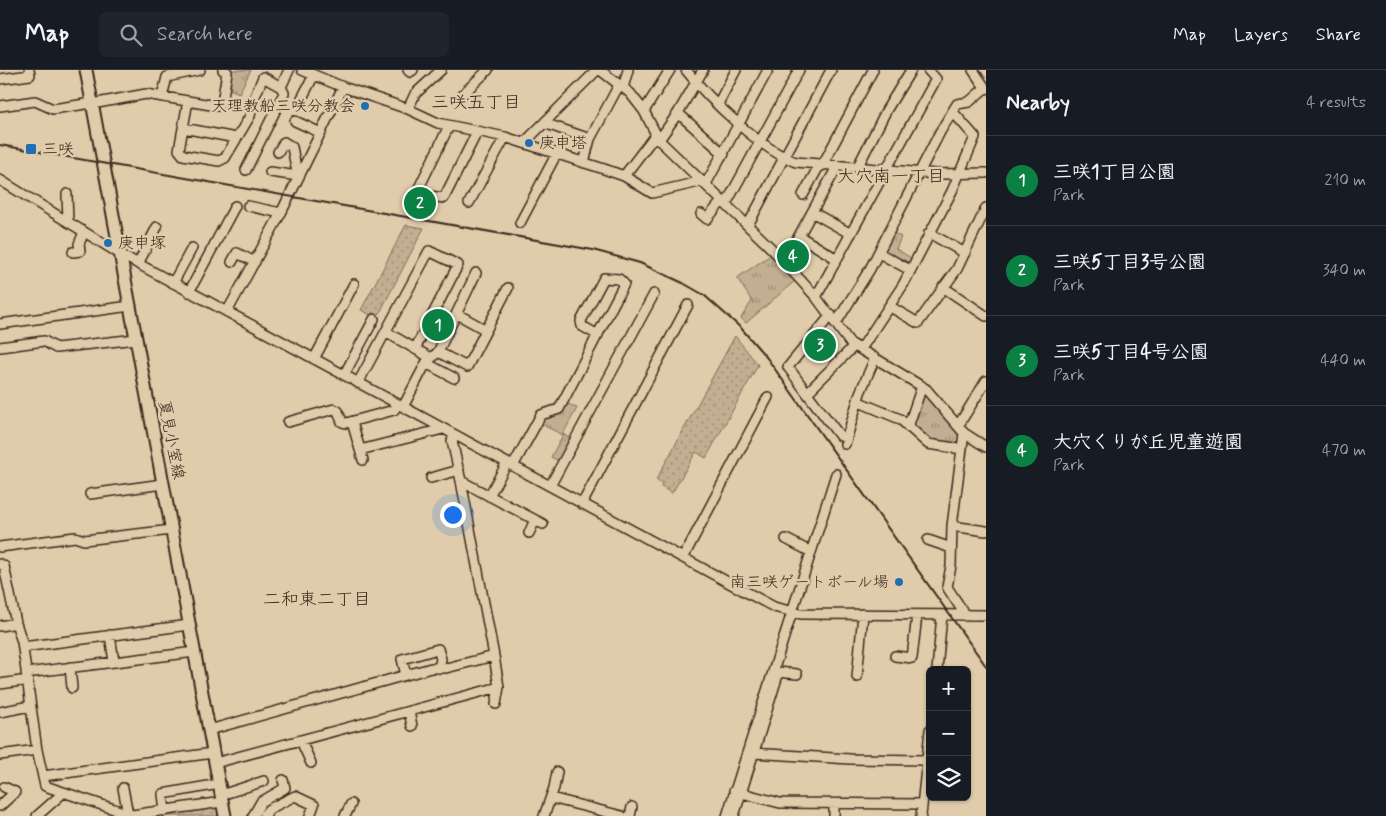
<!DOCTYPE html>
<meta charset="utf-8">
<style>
body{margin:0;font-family:Mynerve,"Klee One",sans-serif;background:#20242c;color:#f1f3f6}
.controls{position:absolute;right:15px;bottom:15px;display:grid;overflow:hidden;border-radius:8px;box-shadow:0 1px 4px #0004}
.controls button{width:45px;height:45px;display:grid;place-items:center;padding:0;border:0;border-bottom:1px solid #363941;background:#171b24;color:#f1f3f6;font:25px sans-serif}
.you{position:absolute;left:452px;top:444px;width:18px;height:18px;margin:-12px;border:4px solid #fff;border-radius:50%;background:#1a73e8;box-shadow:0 0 0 8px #1a73e833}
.badge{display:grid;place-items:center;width:32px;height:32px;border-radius:50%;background:#0b8043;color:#fff;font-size:16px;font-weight:700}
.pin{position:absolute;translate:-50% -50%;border:2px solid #fff;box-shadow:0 1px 5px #0006}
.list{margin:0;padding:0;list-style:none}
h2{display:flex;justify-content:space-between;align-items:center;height:65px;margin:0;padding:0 20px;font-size:21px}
h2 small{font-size:16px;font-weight:400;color:#9ea1a6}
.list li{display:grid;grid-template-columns:32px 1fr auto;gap:15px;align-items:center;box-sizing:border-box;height:90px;padding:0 20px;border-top:1px solid #363941}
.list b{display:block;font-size:19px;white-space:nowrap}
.list p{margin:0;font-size:16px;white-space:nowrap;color:#9ea1a6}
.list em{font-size:16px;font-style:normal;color:#9ea1a6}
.icon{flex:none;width:28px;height:28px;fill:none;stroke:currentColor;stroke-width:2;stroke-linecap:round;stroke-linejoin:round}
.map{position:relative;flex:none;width:986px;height:746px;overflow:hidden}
header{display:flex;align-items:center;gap:30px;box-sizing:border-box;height:70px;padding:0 25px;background:#171b24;border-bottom:1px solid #363941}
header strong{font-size:24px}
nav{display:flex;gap:28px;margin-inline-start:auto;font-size:18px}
.search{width:350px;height:45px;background:#20242c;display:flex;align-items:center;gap:12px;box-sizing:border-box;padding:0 18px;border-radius:8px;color:#9ea1a6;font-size:19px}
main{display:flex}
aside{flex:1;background:#171b24}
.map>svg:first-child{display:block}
.grass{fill:url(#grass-dots);stroke:#7e6c58}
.park{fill:url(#park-tufts);stroke:#7e6c58}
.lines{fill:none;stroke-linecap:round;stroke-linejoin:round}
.minor-casing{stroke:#3b2a1e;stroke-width:12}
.major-casing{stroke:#3b2a1e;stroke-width:15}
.minor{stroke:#e0ccaa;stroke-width:9}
.major{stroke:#e0ccaa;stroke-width:11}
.rail{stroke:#3b2a1e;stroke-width:2}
.poi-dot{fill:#1f6fb2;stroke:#e0ccaa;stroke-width:2}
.labels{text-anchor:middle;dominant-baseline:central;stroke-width:5;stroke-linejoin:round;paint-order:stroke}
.poi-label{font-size:16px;fill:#3b2a1e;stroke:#e0ccaa;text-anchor:start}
.street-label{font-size:16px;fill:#3b2a1e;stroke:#e0ccaa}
.neighbourhood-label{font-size:18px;fill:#3b2a1e;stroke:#e0ccaa}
</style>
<header>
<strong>Map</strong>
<div class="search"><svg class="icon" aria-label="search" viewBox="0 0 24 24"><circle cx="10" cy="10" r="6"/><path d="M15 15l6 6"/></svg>Search here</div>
<nav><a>Map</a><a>Layers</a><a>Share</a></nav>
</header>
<main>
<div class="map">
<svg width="986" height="746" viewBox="0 0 986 746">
<defs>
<pattern id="grass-dots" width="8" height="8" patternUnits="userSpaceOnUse" patternTransform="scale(1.25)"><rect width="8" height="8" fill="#c2ae91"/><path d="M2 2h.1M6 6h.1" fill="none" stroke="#9f8e76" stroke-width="1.8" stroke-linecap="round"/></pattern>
<pattern id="park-tufts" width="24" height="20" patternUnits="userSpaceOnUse" patternTransform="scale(1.25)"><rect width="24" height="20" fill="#c2ae91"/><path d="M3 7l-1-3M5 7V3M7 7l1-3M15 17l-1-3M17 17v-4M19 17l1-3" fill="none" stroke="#9f8e76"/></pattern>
</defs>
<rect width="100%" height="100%" fill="#e0ccaa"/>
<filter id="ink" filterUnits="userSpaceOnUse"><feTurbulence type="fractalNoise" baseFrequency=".02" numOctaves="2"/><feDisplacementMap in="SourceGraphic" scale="10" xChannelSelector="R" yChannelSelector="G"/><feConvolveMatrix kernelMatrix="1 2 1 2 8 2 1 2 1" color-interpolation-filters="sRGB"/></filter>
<g filter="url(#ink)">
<path class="grass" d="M406,155L424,158L377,248L361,240Z
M735,266L758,295L706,388L696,382L672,423L661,417L662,414L656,410Z
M217,735L219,746H155Z"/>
<path class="park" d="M231,0H251L239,23L227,18Z
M892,162L901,167L896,179L913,189L910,195L883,184Z
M772,184L796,210L746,253L741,248L752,231L737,208Z
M923,323L960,365L958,374L930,372L910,356Z
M566,333L577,338L563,364L572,370L560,392L551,387L563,365L539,353L542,348Z"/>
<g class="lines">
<g class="minor-casing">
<path id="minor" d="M302,0L343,17L408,39L438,53L505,67L604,99L624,106L652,123L703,111
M408,0L410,2L413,0
M600,0L630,23L644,41L659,70L773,180L816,227L850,273L926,319L964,363L986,377
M686,0C708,28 762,81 796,92L936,104L986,103
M973,0L986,19
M0,9L30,5L29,0
M281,17L289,0
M623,18L628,0
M463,24L488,0
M162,27L167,7L200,0
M188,31L179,80L183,85L219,91L225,88L250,46L253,31L263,7L281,17L284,23L246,100
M300,32L314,5
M92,34L146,24L217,36L222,33L227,2L223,0
M718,34L736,0
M0,36L35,31L53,39L92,33
M408,39L415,24L441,0
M644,41L670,0
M678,43L724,84
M295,51L321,63
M544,53L590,69
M449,56L416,124L444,128L477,62
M183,58L236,68
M659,70L678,43L703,0
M524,73L597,0
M278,82L284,72L292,77L298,108
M584,93L590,69L619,15
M822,96L873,0
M857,98L887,39L911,0
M270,102L298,106
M624,106L656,64
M0,110L120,184L774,537L801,544L986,545
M706,114L768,0
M67,124L68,152
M803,125L819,96
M469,133L505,67
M726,134L799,0
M248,136L281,143
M812,142L851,164
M701,144L707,149L722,131
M520,153L557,83
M748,155L831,0
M929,163L965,183
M799,166L837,189
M73,182L80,181L79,174L84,162
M879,183L910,200
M232,192L237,183L255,192
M784,193L837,97
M138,194L157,157
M173,213L192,178
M943,217L986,246
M189,222L235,136
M816,227L936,9L928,0
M889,236L918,253L957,199L986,138
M227,242L281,143L343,17
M457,244L486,260
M831,245L788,297L807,323L854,276
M836,253L870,199L940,62L957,34L969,32L985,18
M0,254L130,236
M386,262L431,288
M0,277L44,271L56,278L136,269
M861,279L903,215L952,121L975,67L953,42
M438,282L476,203
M314,289L354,214
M426,293L454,308
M344,305L374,249
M358,313L429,181L458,195L415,279
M807,323L839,365L847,369
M859,332L900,349L928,374L962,379
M403,337L426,293L438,282L467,297L508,218
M288,352L334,339L338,341L342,352L346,353L394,340L398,334
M352,352L363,390
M958,356L986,311
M908,357L922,316
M964,363L952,456L951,496L947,517L966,546
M454,365L452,371L461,411L543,454
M845,374L860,323L875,288
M360,380L443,359
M513,396L541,345L559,339L624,214L619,209L604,208L581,251L582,256L598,265
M431,408L459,400
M461,411L494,586
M550,416L654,224
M90,424L163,414
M489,426L507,393
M582,434L688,235
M952,456L986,461
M529,463L535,450
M786,469L811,482
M928,470L951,478
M0,477L75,467L84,470L172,460
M683,488L768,327
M0,494L4,496L16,553L22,572L37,680L45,716L132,745L222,732
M0,556L16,553
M110,565L114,592
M23,577L189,555
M895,586L912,588L917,545
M70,597L72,618
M937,600L942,545
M778,602L797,604
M26,603L195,582
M406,605L402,589L438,579L441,589L439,598
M857,607L863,544
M0,614L28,610
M409,641L412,656
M0,642L30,636
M209,660L406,605L431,598H446L494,586L499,617L496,634
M301,671L311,693
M753,683L850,689L927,690
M0,685L37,680
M215,693L499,617
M43,706L213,683
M123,718L128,744
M734,721L780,733L922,734
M221,725L264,711
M551,728L622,746
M834,734V746
M0,736L15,722L4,717
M165,741L163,724L219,714
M37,746L63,723
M253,746L261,732L285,718L283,710
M266,746L264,745L269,739L295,726L314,735L310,746
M345,746L351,734
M544,746L554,718L557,702
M630,746L632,737
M727,746L836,404
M734,746L777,608
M921,746L930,660"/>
</g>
<g class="major-casing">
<path id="major" d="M86,0L225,746"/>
</g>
<use href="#minor" class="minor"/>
<use href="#major" class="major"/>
<path class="rail" d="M0,75L593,180L640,193L683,213L704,225L741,258L767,288L986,596"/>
</g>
</g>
<g class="poi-dot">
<circle cx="365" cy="36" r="5"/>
<circle cx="529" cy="73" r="5"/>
<rect x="25" y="73" width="12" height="12" rx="2.5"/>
<circle cx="108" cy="173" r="5"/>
<circle cx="899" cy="512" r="5"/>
</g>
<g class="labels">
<g class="poi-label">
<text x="355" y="36" text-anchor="end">天理教船三咲分教会</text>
<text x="539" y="73">庚申塔</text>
<text x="42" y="79">三咲</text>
<text x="118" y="173">庚申塚</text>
<text x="889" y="512" text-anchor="end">南三咲ゲートボール場</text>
</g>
<g class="street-label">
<text transform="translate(171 370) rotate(79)">夏見小室線</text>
</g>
<g class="neighbourhood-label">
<text x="476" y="33">三咲五丁目</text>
<text x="891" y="107">大穴南一丁目</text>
<text x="317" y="530">二和東二丁目</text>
</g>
</g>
</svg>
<div class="controls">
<button>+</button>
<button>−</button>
<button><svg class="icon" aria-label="layers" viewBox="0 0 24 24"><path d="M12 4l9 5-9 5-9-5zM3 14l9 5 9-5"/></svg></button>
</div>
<div class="you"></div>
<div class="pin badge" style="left:438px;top:255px">1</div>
<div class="pin badge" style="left:420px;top:133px">2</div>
<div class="pin badge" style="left:820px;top:275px">3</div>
<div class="pin badge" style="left:793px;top:186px">4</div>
</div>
<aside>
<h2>Nearby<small>4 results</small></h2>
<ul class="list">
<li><span class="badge">1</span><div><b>三咲1丁目公園</b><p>Park</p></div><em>210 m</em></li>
<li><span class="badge">2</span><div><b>三咲5丁目3号公園</b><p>Park</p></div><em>340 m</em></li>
<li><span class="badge">3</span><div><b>三咲5丁目4号公園</b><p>Park</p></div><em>440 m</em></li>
<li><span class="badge">4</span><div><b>大穴くりが丘児童遊園</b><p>Park</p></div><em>470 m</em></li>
</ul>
</aside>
</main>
